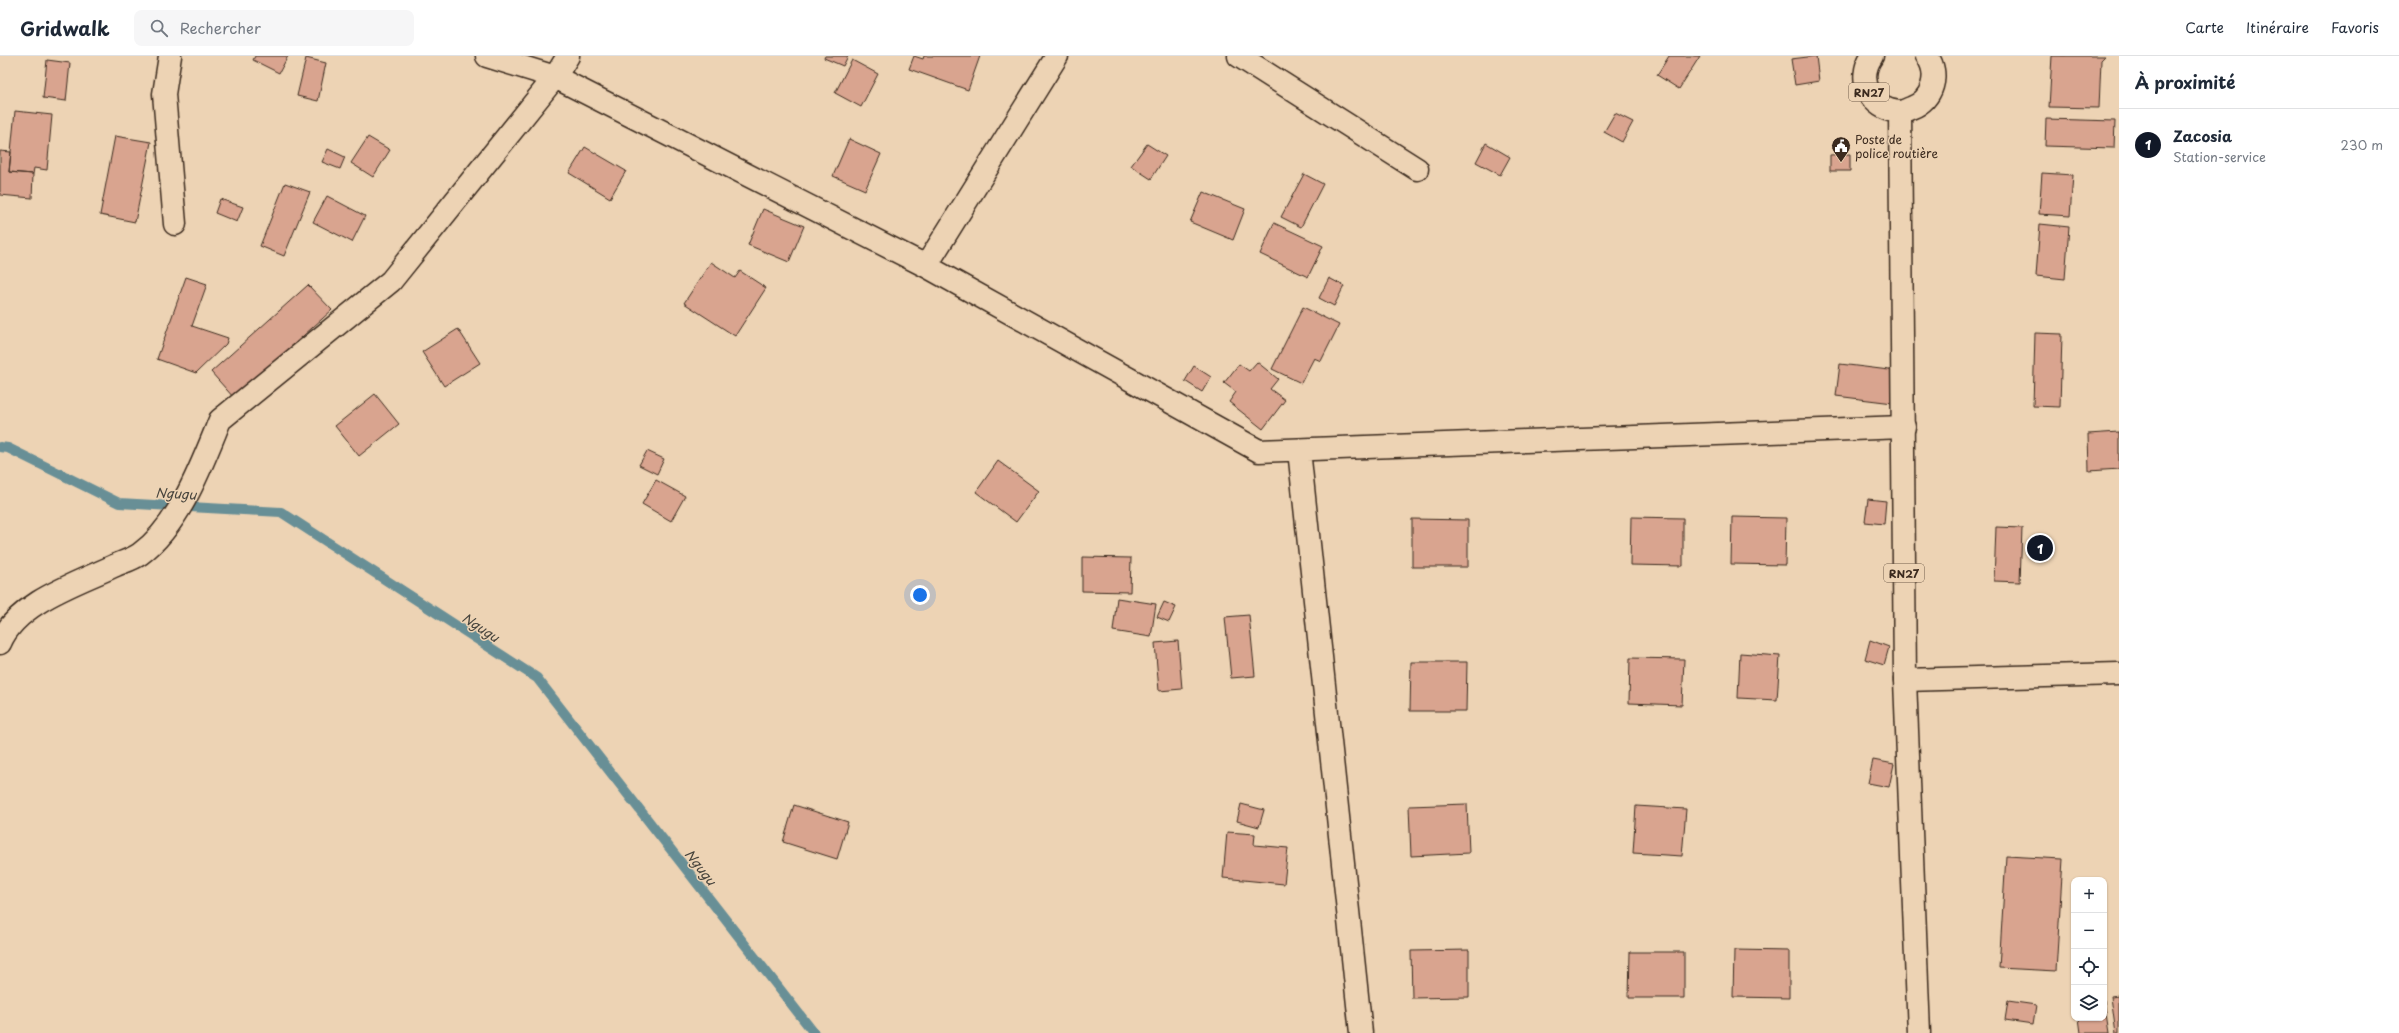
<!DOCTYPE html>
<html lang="fr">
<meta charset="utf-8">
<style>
body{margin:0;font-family:"Playpen Sans",sans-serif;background:#f6f6f7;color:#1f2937}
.controls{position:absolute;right:12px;bottom:12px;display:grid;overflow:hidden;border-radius:8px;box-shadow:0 1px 3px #0004}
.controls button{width:36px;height:36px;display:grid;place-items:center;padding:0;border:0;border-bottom:1px solid #e0e1e3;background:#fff;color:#1f2937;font:20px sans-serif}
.you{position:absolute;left:920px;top:539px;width:14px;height:14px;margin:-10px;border:3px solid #fff;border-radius:50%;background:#1a73e8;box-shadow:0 0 0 6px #1a73e833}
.badge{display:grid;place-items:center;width:26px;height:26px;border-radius:50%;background:#111827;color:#fff;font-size:13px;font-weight:700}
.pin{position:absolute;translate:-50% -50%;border:2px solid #fff;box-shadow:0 1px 4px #0006}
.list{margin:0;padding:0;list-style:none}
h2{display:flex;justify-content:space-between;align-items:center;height:52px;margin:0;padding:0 16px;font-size:17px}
h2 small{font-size:13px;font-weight:400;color:#747a83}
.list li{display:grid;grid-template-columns:26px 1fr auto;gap:12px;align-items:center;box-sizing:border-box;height:72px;padding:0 16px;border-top:1px solid #e0e1e3}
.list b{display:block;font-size:15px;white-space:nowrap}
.list p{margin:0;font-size:13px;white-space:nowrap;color:#747a83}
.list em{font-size:13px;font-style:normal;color:#747a83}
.icon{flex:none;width:22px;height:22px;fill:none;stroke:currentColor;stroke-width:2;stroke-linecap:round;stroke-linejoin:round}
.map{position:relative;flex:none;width:2119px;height:977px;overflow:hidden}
header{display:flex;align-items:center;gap:24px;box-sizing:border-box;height:56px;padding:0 20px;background:#fff;border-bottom:1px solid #e0e1e3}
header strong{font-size:19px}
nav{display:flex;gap:22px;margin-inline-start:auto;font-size:14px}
.search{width:280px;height:36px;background:#f6f6f7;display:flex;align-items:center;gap:10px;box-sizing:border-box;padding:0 14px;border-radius:8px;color:#747a83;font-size:15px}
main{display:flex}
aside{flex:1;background:#fff}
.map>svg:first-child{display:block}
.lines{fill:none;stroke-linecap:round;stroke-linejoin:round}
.stream{stroke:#688f96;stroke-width:10}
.building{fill:#d9a48f;stroke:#3b2a1e}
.minor-casing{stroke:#3b2a1e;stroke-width:25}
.major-casing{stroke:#3b2a1e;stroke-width:25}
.minor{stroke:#edd3b4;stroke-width:22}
.major{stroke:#edd3b4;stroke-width:22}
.labels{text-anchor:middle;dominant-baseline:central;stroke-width:3;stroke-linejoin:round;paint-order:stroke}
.shield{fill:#edd3b4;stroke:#705d4b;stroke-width:1}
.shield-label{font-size:11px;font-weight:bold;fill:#3b2a1e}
.poi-label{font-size:12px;fill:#3b2a1e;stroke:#edd3b4;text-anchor:start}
.water-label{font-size:13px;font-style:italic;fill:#46433c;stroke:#edd3b4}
</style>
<header>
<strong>Gridwalk</strong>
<div class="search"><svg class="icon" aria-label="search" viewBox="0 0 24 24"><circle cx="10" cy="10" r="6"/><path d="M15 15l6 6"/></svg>Rechercher</div>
<nav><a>Carte</a><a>Itinéraire</a><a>Favoris</a></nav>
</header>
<main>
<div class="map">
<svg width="2119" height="977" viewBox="0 0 2119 977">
<rect width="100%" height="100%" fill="#edd3b4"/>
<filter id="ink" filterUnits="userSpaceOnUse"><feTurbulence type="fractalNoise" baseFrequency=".025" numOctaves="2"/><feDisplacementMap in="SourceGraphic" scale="8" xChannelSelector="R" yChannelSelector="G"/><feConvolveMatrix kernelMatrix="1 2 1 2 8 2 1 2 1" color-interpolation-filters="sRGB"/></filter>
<g filter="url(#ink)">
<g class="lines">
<path class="stream" d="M0,391L8,392L119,447L281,456L537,622L814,977"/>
</g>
<path class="building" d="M255,0H288L279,17L253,4Z
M825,0H848L843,10L824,2Z
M914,0L923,3L924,0H980L968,34L909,13Z
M1669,0H1700L1679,33L1657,19Z
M1816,0L1819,25L1795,29L1791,3Z
M2052,0H2105L2101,4L2099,52L2049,51Z
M306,2L326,7L318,45L297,40Z
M47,4L70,7L66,45L43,42Z
M852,4L878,18L861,51L835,37Z
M15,55L52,59L47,114L34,112L33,118L9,116Z
M1615,57L1633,66L1622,86L1604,76Z
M2046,63L2115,65L2114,92L2045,90Z
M115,80L151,86L135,166L100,159Z
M368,81L390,94L373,121L351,107Z
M849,83L881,98L865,134L833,120Z
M1486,87L1510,101L1500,119L1476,106Z
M1147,88L1166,100L1151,123L1131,110Z
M585,91L626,115L610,142L569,117Z
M328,93L345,101L340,113L322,106Z
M0,95L11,96L9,116L33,118L32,142L0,139Z
M1850,98V115H1830V99Z
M2042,117L2073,119L2070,160L2039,158Z
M1304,118L1323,128L1301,171L1281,161Z
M285,127L310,136L284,200L260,190Z
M1203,136L1245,153L1233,184L1190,166Z
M327,140L365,160L352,186L313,166Z
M220,143L243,151L237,166L215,157Z
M763,153L804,170L789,206L748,189Z
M1274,167L1323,190L1308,221L1260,198Z
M2040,168L2069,171L2065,223L2036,220Z
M711,206L735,222L740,215L766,232L735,280L684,247Z
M186,221L207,228L192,270L228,282L226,288L196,317L157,303Z
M1329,222L1344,230L1334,250L1319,242Z
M308,229L332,254L234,342L211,316Z
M1303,251L1339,269L1321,305L1314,302L1301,327L1272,313Z
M458,273L480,307L444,330L422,296Z
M2035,277L2062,278L2060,351L2033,350Z
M1257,306L1278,323L1270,333L1285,344L1263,373L1229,346L1236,336L1224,327L1239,308L1249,315Z
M1840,308L1897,315L1893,347L1836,340Z
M1194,310L1211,321L1202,336L1185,325Z
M375,338L399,368L359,400L335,370Z
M2119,376V413L2089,415L2088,378Z
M647,395L664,403L657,418L639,409Z
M998,405L1039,435L1016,466L976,436Z
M656,424L685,440L671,465L642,448Z
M1868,443L1886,445L1884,468L1865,466Z
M1631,461L1683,462V510L1630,509Z
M1732,461L1786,462L1785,509L1731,508Z
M1412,463L1468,464V511H1412Z
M1996,471L2022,472L2020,526L1994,525Z
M1082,501L1131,502L1130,536L1082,535Z
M1117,542L1156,548L1151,581L1113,575Z
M1164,546L1176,551L1169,566L1157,561Z
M1249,559L1255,620L1231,622L1225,561Z
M1870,584L1889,591L1884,609L1865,603Z
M1178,585L1182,633L1159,635L1155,587Z
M1740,597L1780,600L1777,644L1738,642Z
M1630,602L1684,603L1682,649L1629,647Z
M1411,606H1467L1466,655H1410Z
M1873,704L1894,708L1889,731L1868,727Z
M1241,748L1264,754L1259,771L1237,765Z
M1467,748L1469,797L1411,800L1409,750Z
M794,749L848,766L837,803L783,786Z
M1636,750L1686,753L1682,800L1633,797Z
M1227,776L1255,778L1254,789L1288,792L1284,828L1223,822Z
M2006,800L2063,803L2056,915L1999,912Z
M1469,894V941L1412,942L1411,895Z
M1734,894L1789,895V942L1733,941Z
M1630,896H1684V942H1629Z
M2119,939V977H2116L2111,940Z
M2104,944L2109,977H2081L2079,962H2104Z
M2008,945L2036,949L2033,968L2005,964Z"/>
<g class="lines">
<g class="minor-casing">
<path id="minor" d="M170,0L164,38L175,168
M487,0L555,21L926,210L1259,395L1904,371
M1239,0L1417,113
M926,210L1057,0
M1299,394L1361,977
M0,587C17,546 78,527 116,509C123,506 133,503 140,498C180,469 202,408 220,364L391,225L555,21L568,0
M1905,624L2119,618"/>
</g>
<g class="major-casing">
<path id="major" d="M1872,0C1856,23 1870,54 1900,56C1903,56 1908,53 1911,52C1933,44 1940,18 1927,0
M1900,56L1905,624L1919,977"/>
</g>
<use href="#minor" class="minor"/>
<use href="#major" class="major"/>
</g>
</g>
<defs>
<g id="civic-pin" transform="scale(1)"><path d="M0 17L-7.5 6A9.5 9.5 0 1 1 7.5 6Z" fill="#3b2a1e" stroke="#edd3b4"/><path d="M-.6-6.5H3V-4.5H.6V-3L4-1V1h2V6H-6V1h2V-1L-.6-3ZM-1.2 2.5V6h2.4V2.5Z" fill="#fff"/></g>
</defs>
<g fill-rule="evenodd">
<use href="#civic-pin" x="1841" y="90"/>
</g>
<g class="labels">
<g class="shield">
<rect x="1849" y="27" width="40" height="18" rx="3"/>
<rect x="1884" y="508" width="40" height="18" rx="3"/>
</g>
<g class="shield-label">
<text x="1869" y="36">RN27</text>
<text x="1904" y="517">RN27</text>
</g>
<g class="poi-label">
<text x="1855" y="83">Poste de<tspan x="1855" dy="14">police routière</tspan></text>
</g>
<g class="water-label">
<text transform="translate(176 437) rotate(3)">Ngugu</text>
<text transform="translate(481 571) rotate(33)">Ngugu</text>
<text transform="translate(701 811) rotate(52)">Ngugu</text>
</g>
</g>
</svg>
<div class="controls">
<button>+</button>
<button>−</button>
<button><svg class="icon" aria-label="locate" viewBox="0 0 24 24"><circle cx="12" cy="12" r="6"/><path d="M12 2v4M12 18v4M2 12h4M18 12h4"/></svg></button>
<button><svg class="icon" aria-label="layers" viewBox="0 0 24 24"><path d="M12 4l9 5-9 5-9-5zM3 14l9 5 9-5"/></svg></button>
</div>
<div class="you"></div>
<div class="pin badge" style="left:2040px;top:492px">1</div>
</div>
<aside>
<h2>À proximité<small></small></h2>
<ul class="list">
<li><span class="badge">1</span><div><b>Zacosia</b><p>Station-service</p></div><em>230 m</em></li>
</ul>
</aside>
</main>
